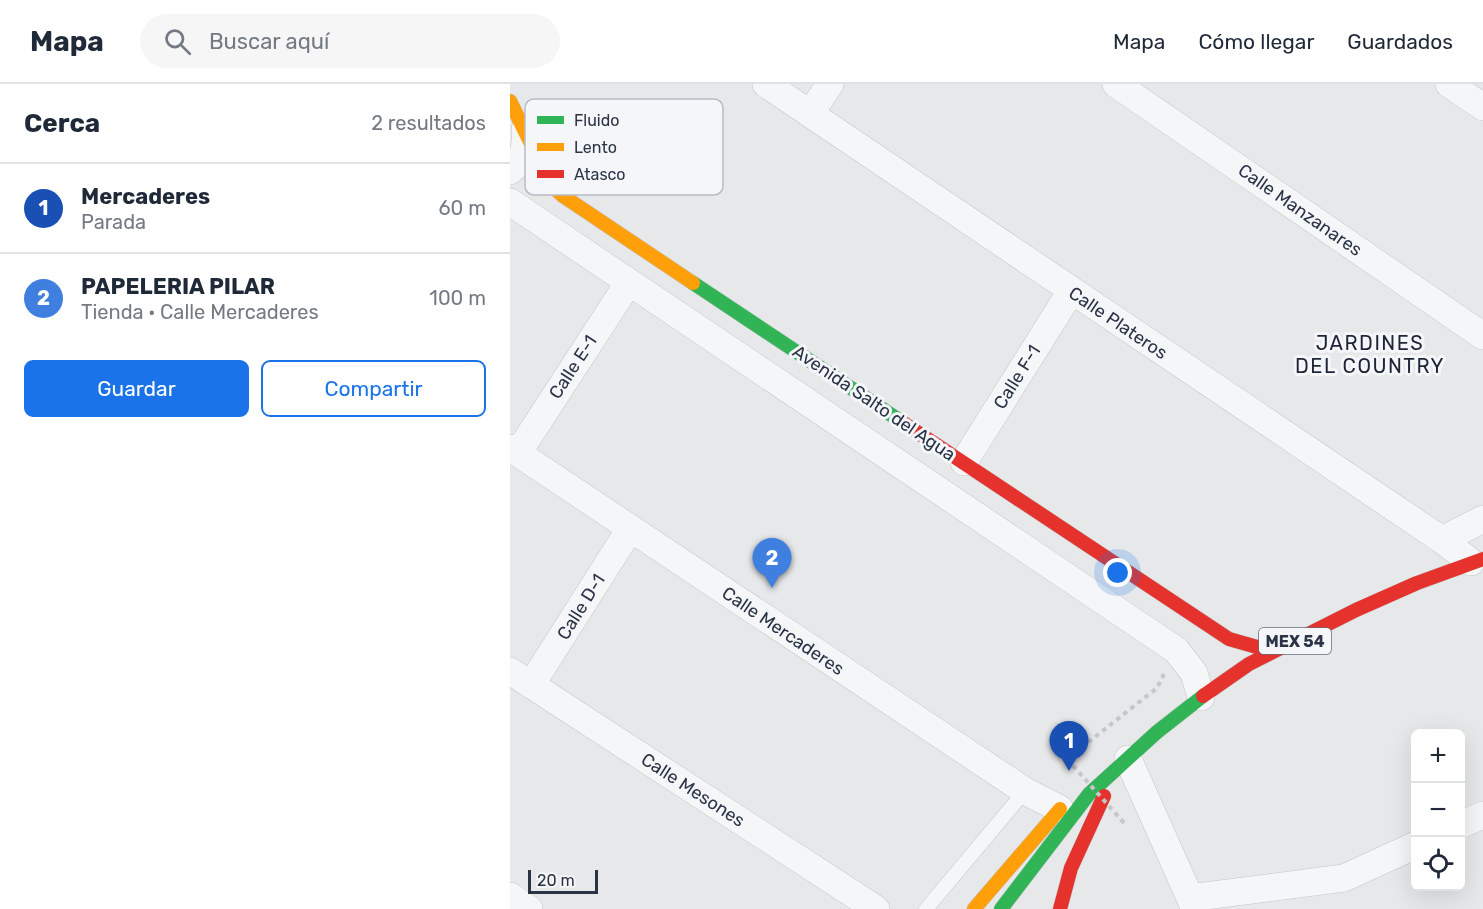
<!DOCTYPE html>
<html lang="es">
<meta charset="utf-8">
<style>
body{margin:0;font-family:Rubik,sans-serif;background:#f6f6f7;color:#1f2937}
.controls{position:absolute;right:18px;bottom:18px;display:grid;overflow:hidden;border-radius:9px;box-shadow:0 6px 24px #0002}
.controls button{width:54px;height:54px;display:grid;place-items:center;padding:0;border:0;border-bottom:2px solid #e0e1e3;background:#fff;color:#1f2937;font:30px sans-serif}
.scale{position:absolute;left:18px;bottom:15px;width:70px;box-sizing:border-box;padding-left:6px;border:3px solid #2b3445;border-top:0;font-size:16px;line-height:21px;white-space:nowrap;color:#2b3445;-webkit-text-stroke:4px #f4f6f9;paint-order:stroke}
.you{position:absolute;left:608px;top:489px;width:21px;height:21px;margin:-15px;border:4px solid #fff;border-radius:50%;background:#1a73e8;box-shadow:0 0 0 9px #1a73e833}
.badge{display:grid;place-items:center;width:39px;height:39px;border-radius:50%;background:#1a73e8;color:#fff;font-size:20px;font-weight:700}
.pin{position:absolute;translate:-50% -50px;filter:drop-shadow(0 2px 3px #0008)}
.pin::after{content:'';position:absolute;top:32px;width:21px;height:18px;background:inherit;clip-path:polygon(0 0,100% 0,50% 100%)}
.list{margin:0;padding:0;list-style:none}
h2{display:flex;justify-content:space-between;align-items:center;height:78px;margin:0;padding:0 24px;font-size:26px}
h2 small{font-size:20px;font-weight:400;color:#747a83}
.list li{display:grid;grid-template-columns:39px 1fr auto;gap:18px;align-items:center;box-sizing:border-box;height:90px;padding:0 24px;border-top:2px solid #e0e1e3}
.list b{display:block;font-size:22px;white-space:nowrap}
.list p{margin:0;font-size:20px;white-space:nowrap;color:#747a83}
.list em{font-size:20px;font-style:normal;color:#747a83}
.actions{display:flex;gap:12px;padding:18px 24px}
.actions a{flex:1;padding:14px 0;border:2px solid #1a73e8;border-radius:9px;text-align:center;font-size:21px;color:#1a73e8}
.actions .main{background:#1a73e8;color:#fff}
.icon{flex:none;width:33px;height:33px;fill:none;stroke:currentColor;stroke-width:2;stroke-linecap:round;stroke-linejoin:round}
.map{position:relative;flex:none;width:973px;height:825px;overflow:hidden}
header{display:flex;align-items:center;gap:36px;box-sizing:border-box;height:84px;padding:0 30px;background:#fff;border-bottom:2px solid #e0e1e3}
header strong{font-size:28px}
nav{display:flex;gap:33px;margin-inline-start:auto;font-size:21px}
.search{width:420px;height:54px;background:#f6f6f7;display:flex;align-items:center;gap:15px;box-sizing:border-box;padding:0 21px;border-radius:33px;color:#747a83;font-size:22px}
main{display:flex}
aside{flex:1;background:#fff}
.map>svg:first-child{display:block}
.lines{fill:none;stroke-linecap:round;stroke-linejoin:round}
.lane-casing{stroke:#c4c6c8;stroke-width:15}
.street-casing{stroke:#c4c6c8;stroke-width:28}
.fast-casing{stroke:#c4c6c8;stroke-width:15}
.slow-casing{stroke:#c4c6c8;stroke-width:15}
.jam-casing{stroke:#c4c6c8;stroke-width:15}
.path{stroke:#c5c6ca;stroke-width:4;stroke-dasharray:4.5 4.5;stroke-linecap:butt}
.lane{stroke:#f5f6f7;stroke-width:14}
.street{stroke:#f5f6f7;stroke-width:27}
.fast{stroke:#30b455;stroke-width:14}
.slow{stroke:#ff9f0a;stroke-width:14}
.jam{stroke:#e5322d;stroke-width:14}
.path-bridge{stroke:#c5c6ca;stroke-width:4;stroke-dasharray:4.5 4.5;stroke-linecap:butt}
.labels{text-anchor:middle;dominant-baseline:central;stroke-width:6;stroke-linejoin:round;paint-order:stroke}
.shield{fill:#f4f6f9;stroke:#676e7b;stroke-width:1.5}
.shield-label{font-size:16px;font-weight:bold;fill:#2b3445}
.street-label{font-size:18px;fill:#2b3445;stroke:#f4f6f9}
.neighbourhood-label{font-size:20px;letter-spacing:1.5px;fill:#1d2536;stroke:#f4f6f9}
.key{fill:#f4f6f9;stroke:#b8bcc3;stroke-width:1.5}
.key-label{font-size:16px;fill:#2b3445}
</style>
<header>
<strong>Mapa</strong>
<div class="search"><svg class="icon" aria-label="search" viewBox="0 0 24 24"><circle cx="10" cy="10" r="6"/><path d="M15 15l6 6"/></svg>Buscar aquí</div>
<nav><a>Mapa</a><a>Cómo llegar</a><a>Guardados</a></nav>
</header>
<main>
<aside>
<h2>Cerca<small>2 resultados</small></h2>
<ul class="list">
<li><span class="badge" style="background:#1a4fb4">1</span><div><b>Mercaderes</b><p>Parada</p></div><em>60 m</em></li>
<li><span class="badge" style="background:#3f7fe0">2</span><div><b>PAPELERIA PILAR</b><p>Tienda · Calle Mercaderes</p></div><em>100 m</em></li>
</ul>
<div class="actions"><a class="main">Guardar</a><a>Compartir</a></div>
</aside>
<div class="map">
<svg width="973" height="825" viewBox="0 0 973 825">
<rect width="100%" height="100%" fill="#e6e8ea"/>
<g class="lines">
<g class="lane-casing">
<path id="lane" d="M416,825L515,707"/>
</g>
<g class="street-casing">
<path id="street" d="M256,0L932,456L961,478
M606,0L973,252
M939,0L973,23
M300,30L320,0
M0,87C14,76 16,62 15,46
M0,118L666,566L684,589L691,613
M0,364L515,707L550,725
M8,369L119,198
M454,378L561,207
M932,456L973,435
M0,587L366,825
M21,601L120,445
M618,675L685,825
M950,741L973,731
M0,812L19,825
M680,814L834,794L906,761"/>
</g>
<g class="fast-casing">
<path id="fast" d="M183,199L392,338
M491,825L579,710L647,648L693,612"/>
</g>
<g class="slow-casing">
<path id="slow" d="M0,17L41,101L53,112L183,199
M464,825L550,725"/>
</g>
<g class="jam-casing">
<path id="jam" d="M392,338L719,555L747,563L775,562
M693,612L739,580L846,526L907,499L973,475
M550,825L561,784L594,712"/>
</g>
<path class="path" d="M557,675L647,604L654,590"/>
<use href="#lane" class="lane"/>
<use href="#street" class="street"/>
<use href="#fast" class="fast"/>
<use href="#slow" class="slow"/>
<use href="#jam" class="jam"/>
<path class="path-bridge" d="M557,675L615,740"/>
</g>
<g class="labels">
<rect class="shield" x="749" y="544" width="72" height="26" rx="4.5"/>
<g class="shield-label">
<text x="785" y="557">MEX 54</text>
</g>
<g class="street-label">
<text transform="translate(790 126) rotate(35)">Calle Manzanares</text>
<text transform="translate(608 239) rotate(34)">Calle Plateros</text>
<text transform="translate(63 283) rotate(-57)">Calle E-1</text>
<text transform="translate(507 293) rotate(-58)">Calle F-1</text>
<text transform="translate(364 319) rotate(34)">Avenida Salto del Agua</text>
<text transform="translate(71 523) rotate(-58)">Calle D-1</text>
<text transform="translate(273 547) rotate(34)">Calle Mercaderes</text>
<text transform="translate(183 706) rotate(33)">Calle Mesones</text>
</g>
<g class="neighbourhood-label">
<text x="860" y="259">JARDINES<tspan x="860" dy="23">DEL COUNTRY</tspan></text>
</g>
</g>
<rect x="15" y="15" width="198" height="96" rx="9" class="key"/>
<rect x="27" y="32" width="27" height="8" fill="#30b455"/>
<rect x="27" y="59" width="27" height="8" fill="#ff9f0a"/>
<rect x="27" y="86" width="27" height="8" fill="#e5322d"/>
<g class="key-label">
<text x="64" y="42">Fluido</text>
<text x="64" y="69">Lento</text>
<text x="64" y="96">Atasco</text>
</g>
</svg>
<div class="controls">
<button>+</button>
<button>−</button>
<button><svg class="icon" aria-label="locate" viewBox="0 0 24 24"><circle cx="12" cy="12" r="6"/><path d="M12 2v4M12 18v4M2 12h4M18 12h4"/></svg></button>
</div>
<div class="scale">20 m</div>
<div class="you"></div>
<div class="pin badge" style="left:559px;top:687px;background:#1a4fb4">1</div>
<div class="pin badge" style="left:262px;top:504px;background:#3f7fe0">2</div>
</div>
</main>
